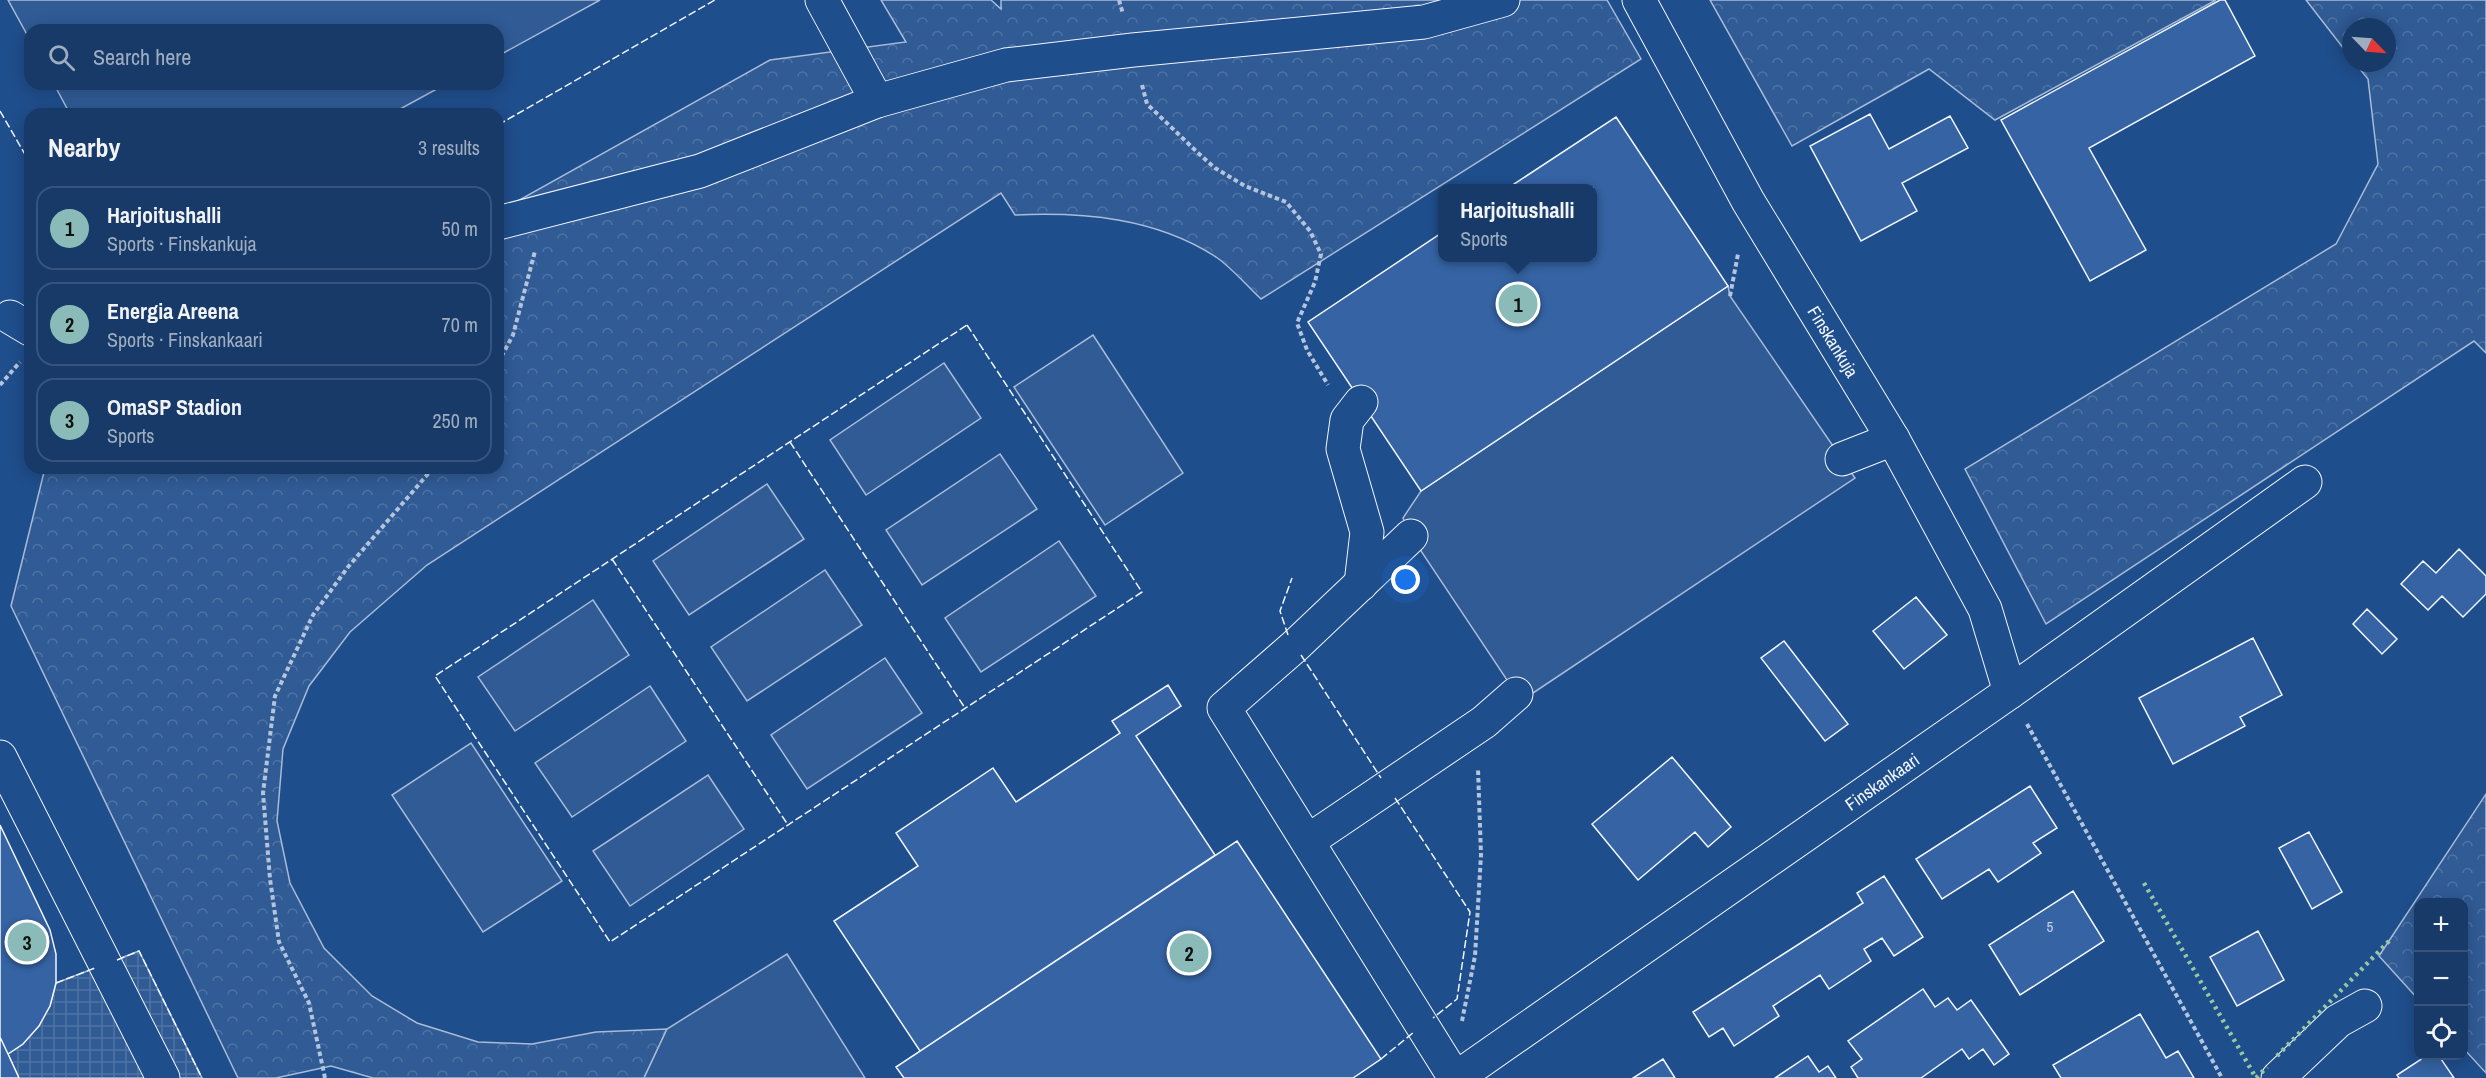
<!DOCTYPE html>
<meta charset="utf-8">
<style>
body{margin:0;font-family:"Archivo Narrow",sans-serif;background:#244571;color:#f1f3f6}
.controls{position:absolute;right:18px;bottom:18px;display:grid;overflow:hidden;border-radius:12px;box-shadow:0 3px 15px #0003}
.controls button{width:54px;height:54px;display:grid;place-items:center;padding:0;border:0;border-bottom:2px solid #36547d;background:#173a69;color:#f1f3f6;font:30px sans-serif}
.compass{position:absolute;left:2342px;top:18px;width:54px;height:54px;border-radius:50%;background:#173a69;box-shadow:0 3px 15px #0003;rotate:115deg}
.you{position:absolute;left:1406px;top:580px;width:21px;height:21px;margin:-15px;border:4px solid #fff;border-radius:50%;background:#1a73e8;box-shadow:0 0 0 9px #1a73e833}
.badge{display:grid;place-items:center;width:39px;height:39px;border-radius:50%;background:#8bbbb9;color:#111;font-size:20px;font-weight:700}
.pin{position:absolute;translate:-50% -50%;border:3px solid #fff;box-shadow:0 2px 6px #0006}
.popup{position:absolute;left:1438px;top:184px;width:159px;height:78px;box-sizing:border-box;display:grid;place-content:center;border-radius:12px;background:#173a69;filter:drop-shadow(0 2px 4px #0005);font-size:20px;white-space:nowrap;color:#9eadc0}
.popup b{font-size:22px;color:#f1f3f6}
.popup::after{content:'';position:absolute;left:50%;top:100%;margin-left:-12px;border:12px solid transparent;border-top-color:#173a69}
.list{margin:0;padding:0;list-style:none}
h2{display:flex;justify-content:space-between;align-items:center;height:78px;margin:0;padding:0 24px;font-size:26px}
h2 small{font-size:20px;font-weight:400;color:#9eadc0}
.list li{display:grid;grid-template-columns:39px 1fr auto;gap:18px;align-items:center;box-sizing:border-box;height:84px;margin:0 12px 12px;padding:0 12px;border:2px solid #36547d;border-radius:18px}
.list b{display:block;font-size:22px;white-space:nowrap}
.list p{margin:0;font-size:20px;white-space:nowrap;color:#9eadc0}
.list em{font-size:20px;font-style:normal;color:#9eadc0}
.icon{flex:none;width:33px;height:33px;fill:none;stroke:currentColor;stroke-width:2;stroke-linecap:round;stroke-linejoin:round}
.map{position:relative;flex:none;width:2486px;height:1078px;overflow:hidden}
.search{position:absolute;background:#173a69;box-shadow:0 3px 15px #0003;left:24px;top:24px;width:480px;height:66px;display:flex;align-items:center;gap:15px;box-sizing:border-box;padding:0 21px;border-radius:18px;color:#9eadc0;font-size:22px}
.panel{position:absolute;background:#173a69;box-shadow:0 3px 15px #0003;left:24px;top:108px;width:480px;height:366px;border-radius:18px}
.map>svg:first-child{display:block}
.forest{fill:url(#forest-crowns);stroke:#a8bbd7;stroke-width:1.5}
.pitch{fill:#305b95;stroke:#a8bbd7;stroke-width:1.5}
.plaza{fill:url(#plaza-grid);stroke:#a8bbd7;stroke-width:1.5}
.building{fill:#3563a3;stroke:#f2f6ff;stroke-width:1.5}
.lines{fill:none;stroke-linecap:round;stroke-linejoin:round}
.minor-casing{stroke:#f2f6ff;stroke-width:35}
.path{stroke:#b3c4dc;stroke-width:4;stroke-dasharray:4.5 3;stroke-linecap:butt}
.minor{stroke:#1f4e8c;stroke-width:33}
.hedge{stroke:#97c8a6;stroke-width:4.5;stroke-dasharray:3 4.5;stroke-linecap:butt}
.fence{stroke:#f2f6ff;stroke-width:1.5;stroke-dasharray:8 3;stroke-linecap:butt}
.labels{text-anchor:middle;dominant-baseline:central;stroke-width:4.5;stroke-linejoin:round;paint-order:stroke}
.number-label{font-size:15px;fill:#c3d1e8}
.street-label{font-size:18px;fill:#f2f6ff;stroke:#1f4e8c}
</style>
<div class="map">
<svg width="2486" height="1078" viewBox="0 0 2486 1078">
<defs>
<pattern id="forest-crowns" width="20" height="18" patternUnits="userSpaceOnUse" patternTransform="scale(1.5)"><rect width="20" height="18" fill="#305b95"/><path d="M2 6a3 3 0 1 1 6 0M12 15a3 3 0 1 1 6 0" fill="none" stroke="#4e73a5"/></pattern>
<pattern id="plaza-grid" width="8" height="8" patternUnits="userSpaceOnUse" patternTransform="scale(1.5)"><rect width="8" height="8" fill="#305b95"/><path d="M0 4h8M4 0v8" fill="none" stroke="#4e73a5"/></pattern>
</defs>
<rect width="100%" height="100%" fill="#1f4e8c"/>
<path class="forest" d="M881,0H991L1001,9V0H1607L1641,59L1261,299C1246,285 1232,268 1216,257C1156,218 1085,212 1015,215L1001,193L427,565L350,632L309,686L283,749L277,821L290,883L324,948L372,996L417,1023L478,1042L532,1044L596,1032L667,1029L644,1078H373L331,1066L276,1078H238L11,606L45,468H498V212L770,60L906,42Z
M1710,0H2216L1995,120L1929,69L1792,146Z
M2306,0H2486V353L2474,341L2046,624L1965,469L2336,244L2378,164L2368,79L2355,63H2387V27H2351V58Z
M2486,794V1073L2464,1049V902H2418V999L2379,956Z"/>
<path class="pitch" d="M8,0H600L498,56V30H30V40Z
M54,84H446L391,114H70Z
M1728,286L1730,296L1855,478L1521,701L1411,536L1403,518L1421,491Z
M1093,335L1183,473L1105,525L1014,387Z
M944,363L981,418L866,495L830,440Z
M1000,454L1037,509L922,585L886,530Z
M767,484L804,539L689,615L653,561Z
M1059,541L1096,596L981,672L945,618Z
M825,570L862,625L747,701L711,647Z
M593,600L629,655L515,731L478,677Z
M885,658L922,713L807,789L771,735Z
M650,686L686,741L572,817L535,763Z
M471,743L562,881L483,932L392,795Z
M708,775L744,829L630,906L593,851Z
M787,954L865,1078H644L667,1029Z"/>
<path class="plaza" d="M139,951L202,1078H19L8,1054L23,1044L50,1006L56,983Z"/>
<path class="building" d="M2220,0H2225L2255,56L2089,148L2146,250L2090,281L2001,120Z
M1870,114L1889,149L1950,116L1968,148L1902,183L1917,211L1861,241L1810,146Z
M1616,117L1728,286L1421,491L1308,322L1443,232V258H1593V188H1508Z
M2459,549L2486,576V594L2463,617L2442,596L2428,610L2401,584L2423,561L2436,573Z
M1916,597L1947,635L1904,669L1873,631Z
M2367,609L2397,639L2382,654L2353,624Z
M2253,638L2282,695L2240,717L2245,726L2173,764L2139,698Z
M1784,641L1848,724L1825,741L1761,658Z
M1168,685L1181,706L1136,736L1215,855L920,1051L834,921L918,866L896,833L993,768L1016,802L1120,733L1112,721Z
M1672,757L1731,827L1708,847L1695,832L1638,880L1592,824Z
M2030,786L2057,828L2033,843L2041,853L1998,882L1989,869L1942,899L1916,859Z
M0,825L50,930L56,954V983L50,1006L39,1026L23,1044L8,1054L0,1037Z
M2309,832L2342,892L2312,909L2279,848Z
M1237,841L1381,1059L1353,1078H904L896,1067Z
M1884,876L1923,937L1894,956L1882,938L1864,949L1871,961L1829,989L1820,975L1773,1006L1779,1016L1734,1046L1723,1028L1709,1037L1693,1012L1863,903L1857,893Z
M2073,891L2104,941L2020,995L1989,945Z
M2258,931L2284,980L2237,1006L2210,957Z
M1923,989L1935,1007L1948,998L1957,1010L1971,1000L2009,1054L1994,1065L1983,1049L1969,1059L1962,1049L1921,1078H1858L1851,1067L1862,1059L1848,1041Z
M2140,1014L2166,1058L2178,1051L2194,1078H2061L2053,1065Z
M0,1037L8,1054L19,1078H0Z
M1808,1056L1819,1072L1828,1066L1836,1078H1775Z
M2426,1056H2439L2454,1078H2399L2397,1075Z
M1663,1059L1675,1078H1633Z"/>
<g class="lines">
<g class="minor-casing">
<g id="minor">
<path d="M822,0L877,101"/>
<path id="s1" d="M1639,0L1748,201L1893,439L1985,609L2010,692"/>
<path d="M498,223L700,171L877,101L1006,65L1133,50L1424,22L1503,0"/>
<path d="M10,317L30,329"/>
<path d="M1842,459L1893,439"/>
<path d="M1411,536L1295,646L1224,708L1455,1078"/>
<path d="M1361,584L1367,532L1343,449L1347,420L1361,402"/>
<path d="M0,757L163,1078"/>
<path d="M1308,841L1484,722L1516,694"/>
<path id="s2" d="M1456,1078L2010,692L2305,482"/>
<path d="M2278,1078L2338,1021L2365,1006"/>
</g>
</g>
<path class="path" d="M1119,0L1123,14
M1142,85L1147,104L1196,151L1215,168L1245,186L1286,202L1310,231L1321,254L1315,282L1297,323L1307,350L1328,385
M1730,296L1738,254
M498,363L513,335L535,251
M0,385L20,362
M2027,724L2222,1078
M1462,1021L1475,956L1481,855L1478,769
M325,1078L309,1003L279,942L270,879L263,793L275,696L313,615L348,567L433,468"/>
<use href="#minor" class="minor"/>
<path class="hedge" d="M2144,883L2256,1078L2267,1067
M2277,1056L2392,938"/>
<path class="fence" d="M0,111L30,163
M498,125L715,0
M967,325L1142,592L610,942L435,676Z
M790,442L965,708
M612,559L788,825
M1288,635L1280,611L1292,578
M1301,655L1381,778
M1395,798L1470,912L1457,999L1433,1018
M117,960L139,951L202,1078
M56,983L95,968
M1381,1059L1414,1032"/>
</g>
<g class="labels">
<g class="number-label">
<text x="2050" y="926">5</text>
</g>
<g class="street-label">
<text stroke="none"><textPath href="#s1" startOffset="393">Finskankuja</textPath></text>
<text stroke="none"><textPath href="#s2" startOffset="519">Finskankaari</textPath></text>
</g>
</g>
</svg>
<div class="controls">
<button>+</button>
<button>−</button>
<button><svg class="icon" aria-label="locate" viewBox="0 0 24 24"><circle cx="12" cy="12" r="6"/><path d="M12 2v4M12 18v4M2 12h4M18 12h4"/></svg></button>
</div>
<svg class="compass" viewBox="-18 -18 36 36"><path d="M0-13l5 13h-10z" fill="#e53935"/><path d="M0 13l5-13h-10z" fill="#9eadc0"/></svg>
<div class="you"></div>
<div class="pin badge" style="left:1518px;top:304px">1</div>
<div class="popup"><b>Harjoitushalli</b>Sports</div>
<div class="pin badge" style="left:1189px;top:953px">2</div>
<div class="pin badge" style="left:27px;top:942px">3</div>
<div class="search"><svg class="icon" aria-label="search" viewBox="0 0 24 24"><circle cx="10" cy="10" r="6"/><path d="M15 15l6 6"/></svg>Search here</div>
<section class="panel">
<h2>Nearby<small>3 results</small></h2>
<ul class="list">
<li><span class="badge">1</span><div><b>Harjoitushalli</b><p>Sports · Finskankuja</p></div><em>50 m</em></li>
<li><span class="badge">2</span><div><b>Energia Areena</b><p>Sports · Finskankaari</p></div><em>70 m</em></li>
<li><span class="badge">3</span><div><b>OmaSP Stadion</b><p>Sports</p></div><em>250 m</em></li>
</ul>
</section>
</div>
